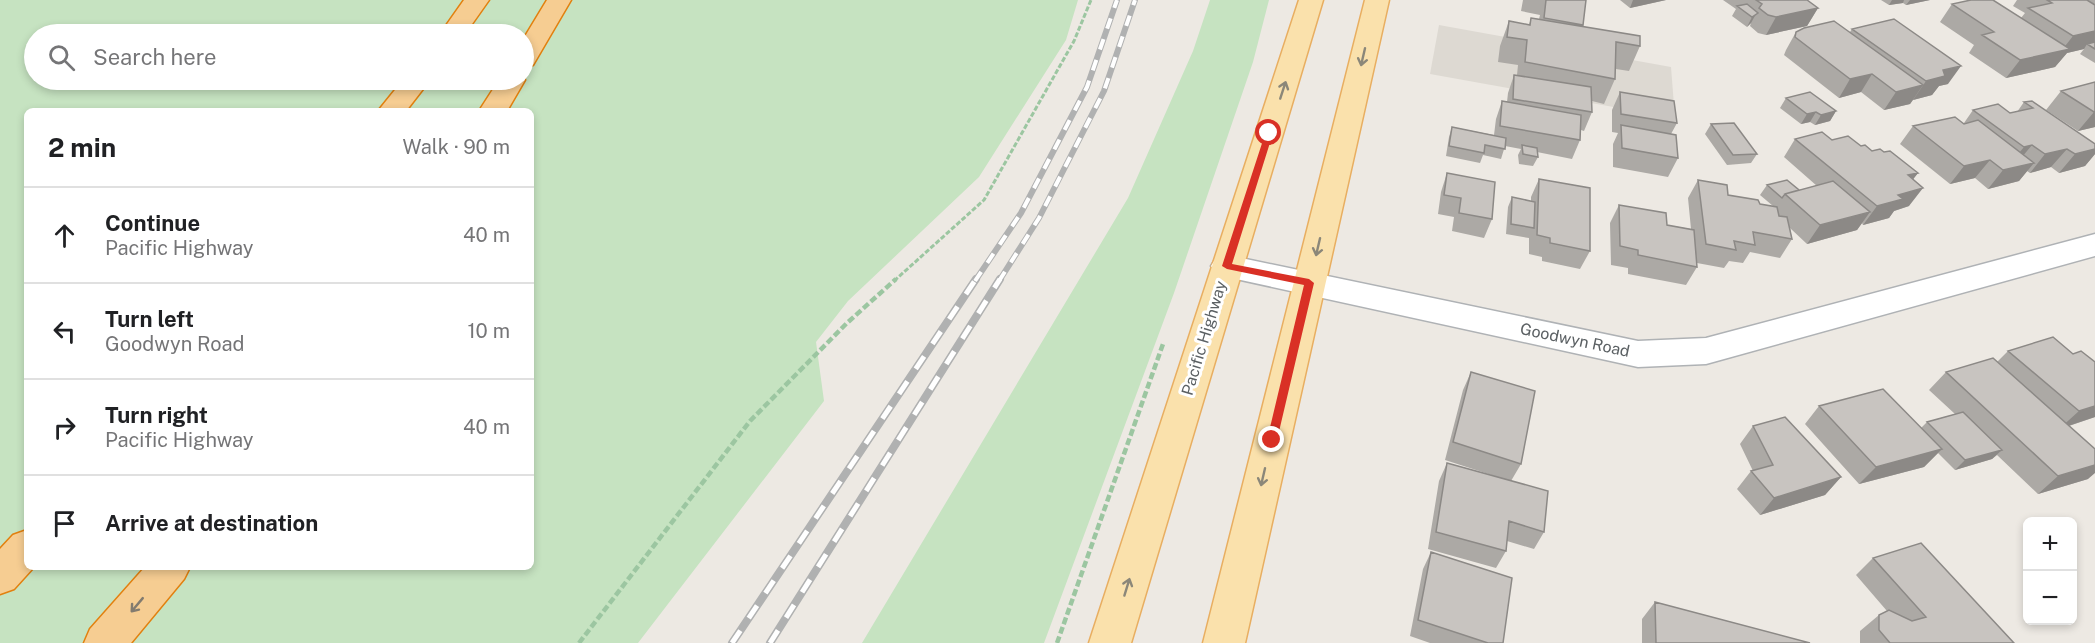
<!DOCTYPE html>
<meta charset="utf-8">
<style>
body{margin:0;font-family:"Public Sans",sans-serif;background:#f2f2f2;color:#202124}
.controls{position:absolute;right:18px;bottom:18px;display:grid;overflow:hidden;border-radius:9px;box-shadow:0 3px 9px #0003}
.controls button{width:54px;height:54px;display:grid;place-items:center;padding:0;border:0;border-bottom:2px solid #e0e0e0;background:#fff;color:#202124;font:30px sans-serif}
.stop{position:absolute;width:18px;height:18px;margin:-14px;border:4px solid #d93025;border-radius:50%;background:#fff}
.stop.end{background:#d93025;border-color:#fff;box-shadow:0 2px 6px #0008}
.list{margin:0;padding:0;list-style:none}
h2{display:flex;justify-content:space-between;align-items:center;height:78px;margin:0;padding:0 24px;font-size:26px}
h2 small{font-size:20px;font-weight:400;color:#757577}
.list li{display:grid;grid-template-columns:39px 1fr auto;gap:18px;align-items:center;box-sizing:border-box;height:96px;padding:0 24px;border-top:2px solid #e0e0e0}
.list b{display:block;font-size:22px;white-space:nowrap}
.list p{margin:0;font-size:20px;white-space:nowrap;color:#757577}
.list em{font-size:20px;font-style:normal;color:#757577}
.icon{flex:none;width:33px;height:33px;fill:none;stroke:currentColor;stroke-width:2;stroke-linecap:round;stroke-linejoin:round}
.map{position:relative;flex:none;width:2095px;height:643px;overflow:hidden}
.search{position:absolute;background:#fff;box-shadow:0 3px 9px #0003;left:24px;top:24px;width:510px;height:66px;display:flex;align-items:center;gap:15px;box-sizing:border-box;padding:0 21px;border-radius:33px;color:#757577;font-size:22px}
.panel{position:absolute;background:#fff;box-shadow:0 3px 9px #0003;left:24px;top:108px;width:510px;height:462px;border-radius:9px}
.map>svg:first-child{display:block}
.education{fill:#ddd9d2}
.green{fill:#c6e3c1;fill-rule:evenodd}
.lines{fill:none;stroke-linecap:round;stroke-linejoin:round}
.street-casing{stroke:#afb2b5;stroke-width:3}
.primary-casing{stroke:#e8ae61;stroke-width:3}
.highway-casing{stroke:#e2800f;stroke-width:3}
.path-far1{stroke:#9cc6a1;stroke-width:3;stroke-dasharray:5 2;stroke-linecap:butt}
.path{stroke:#9cc6a1;stroke-width:4.5;stroke-dasharray:7 3;stroke-linecap:butt}
.street{fill:#fff;fill-rule:evenodd}
.primary{fill:#fae1ac;fill-rule:evenodd}
.highway{fill:#f6cd92;fill-rule:evenodd}
.rail-far1-casing{stroke:#b0b1b1;stroke-width:6}
.rail-casing{stroke:#b0b1b1;stroke-width:8}
.rail-far1{stroke:#fff;stroke-width:4;stroke-dasharray:11;stroke-linecap:butt}
.rail{stroke:#fff;stroke-width:5;stroke-dasharray:15;stroke-linecap:butt}
.wall{fill:#aca9a5}
.shaded-wall{fill:#8c8986}
.building{fill:#c8c4c0;stroke:#8c8986;stroke-width:1.5}
.oneway{stroke:#8b8779}
.oneway2{stroke:#827b6f}
.route{fill:#d93025}
.labels{text-anchor:middle;dominant-baseline:central;stroke-width:6;stroke-linejoin:round;paint-order:stroke}
.street-label{font-size:16px;fill:#5b6063;stroke:#fff}
</style>
<div class="map">
<svg width="2095" height="643" viewBox="0 0 2095 643">
<rect width="100%" height="100%" fill="#ede9e3"/>
<path class="education" d="M1439,25L1671,67L1675,118L1430,74Z"/>
<path class="green" d="M0,0H1078L1066,40L979,177L848,301L816,342L824,401L638,643H0ZM34,34H524V80H34ZM27,111H531V567H27Z
M1210,0H1269L1253,62L1174,293L1044,643H862L1128,198L1193,51Z"/>
<g class="lines">
<g class="street-casing">
<path id="street" d="M2095,234V256L1706,364L1638,367L1227,277L1216,274L1211,266L1216,258L1227,255L1638,341L1706,338Z"/>
</g>
<g class="primary-casing">
<path id="primary" d="M1299,0H1323L1131,643H1089Z
M1365,0H1389L1245,643H1203Z"/>
</g>
<g class="highway-casing">
<path id="highway" d="M464,0H489L465,34H440Z
M547,0H571L533,65L524,67V38Z
M524,77L525,80L507,111H479L499,80H524Z
M403,80H430L406,111H378Z
M27,530V567H34L14,589L0,594V549L13,535Z
M145,567H190L184,579L131,643H84L90,629Z"/>
</g>
<path class="path-far1" d="M894,281L984,200L1074,41L1091,0"/>
<path class="path" d="M579,643L750,421L847,323L896,279
M1057,643L1163,344"/>
<use href="#street" class="street"/>
<use href="#primary" class="primary"/>
<use href="#highway" class="highway"/>
<g class="rail-far1-casing">
<path id="rail-far1" d="M975,281L1021,213L1087,87L1117,0
M999,281L1039,218L1104,91L1135,0"/>
</g>
<g class="rail-casing">
<path id="rail" d="M732,643L976,279
M770,643L1000,279"/>
</g>
<use href="#rail-far1" class="rail-far1"/>
<use href="#rail" class="rail"/>
</g>
<path class="wall" d="M1523,0H1586L1583,26L1640,46L1629,71L1616,69L1615,79L1604,104L1592,101V112L1584,131L1581,130L1580,140L1572,159L1537,152L1538,157L1533,166L1519,164L1518,155L1521,149L1505,146L1501,159L1483,155L1480,163L1446,156L1449,137L1452,127L1494,135L1496,119L1502,101L1507,102L1508,93L1514,75H1517L1518,65L1498,62L1500,46L1509,21L1529,25L1531,18L1539,19L1540,15L1521,11Z
M1620,0H1666L1630,8Z
M1723,0H1807L1818,8L1807,26L1766,35L1758,33L1750,26L1751,23L1747,27L1732,16L1736,9Z
M1881,0H1930L1906,5L1903,3L1889,5Z
M2017,0H2095V63L2080,54L2084,49L2067,53L2055,67L2006,78L1969,53L1974,45L1940,22L1952,4L2021,18L2025,13L2013,6Z
M1852,29L1948,84L1939,86L1932,95L1913,100L1910,104L1884,110L1861,92L1839,98L1784,55L1786,50L1796,32H1850Z
M2095,82V127L2078,131L2046,110L2061,91Z
M1620,92L1677,123L1671,134L1678,158L1668,177L1613,167V144L1618,133L1612,132V110Z
M1786,98L1836,111L1830,121L1815,125L1810,122L1801,124L1780,108Z
M2024,102L2095,144V154L2085,166L2059,173L2051,167L2030,173L2027,171L2019,181L1988,189L1975,178L1950,184L1900,144L1913,126L1964,123L1973,110L2010,113L2017,112Z
M1711,124L1757,154L1751,163L1727,165L1705,134Z
M1795,139L1832,140L1861,146L1872,151L1884,152L1918,173L1913,179L1909,206L1894,211L1889,218L1863,225L1862,223L1857,230L1807,244L1790,228L1792,239L1780,258L1750,252L1743,263L1729,261L1724,268L1697,263V267L1686,285L1628,274V268L1611,265L1610,223L1619,205L1667,225L1691,229L1688,198L1698,180L1728,195L1760,204L1773,206L1760,195L1767,185L1799,190L1817,186L1784,157Z
M1447,173L1492,219L1484,238L1452,231L1454,217L1438,214L1441,192Z
M1539,179L1590,251L1580,269L1542,261V257L1529,254V238L1506,234L1508,207L1512,197L1531,201V197Z
M2008,351L2095,417L2069,426L2088,479L2038,494L1997,455L1992,459L1955,470L1938,453L1924,467L1859,484L1805,424L1819,406L1921,428L1927,422L1955,414L1929,390L1946,372L1997,362Z
M1471,372L1521,464L1511,481L1544,532L1534,549L1507,541L1506,551L1496,568L1428,549L1439,481L1447,463L1504,479L1445,460L1463,390Z
M1753,426L1841,477L1825,495L1760,515L1737,489L1751,471H1753L1740,444Z
M1431,552L1503,643H1430L1410,636L1423,569Z
M1873,558L2014,643H1860V631L1879,615L1887,611L1856,575Z
M1655,602L1810,643H1642V619Z"/>
<path class="shaded-wall" d="M1633,0H1666L1630,8Z
M1892,0H1904L1903,3L1889,5Z
M1910,0H1930L1906,5Z
M1818,8L1807,26L1766,35L1776,17Z
M1756,14L1751,23L1747,27L1752,17Z
M2095,31V46L2087,44L2084,49L2067,53L2055,67L2006,78L2020,60L2062,50L2073,36Z
M1961,66L1948,84L1939,86L1932,95L1913,100L1926,81L1943,70Z
M1872,74L1861,92L1839,98L1850,79Z
M1923,85L1910,104L1884,110L1896,92Z
M1836,111L1830,121L1815,125L1821,115Z
M1816,112L1810,122L1801,124L1807,114Z
M2094,112H2095V127L2078,131Z
M2032,145L2017,163L2009,165L2024,147Z
M2067,149L2051,167L2030,173L2045,154Z
M2095,149V154L2085,166L2059,173L2075,154Z
M1990,160L1975,178L1950,184L1964,166Z
M2034,163L2019,181L1988,189L2003,170Z
M1918,173L1904,191L1908,175Z
M1923,188L1909,206L1894,211L1889,218L1863,225L1877,206L1898,195Z
M1870,212L1857,230L1807,244L1820,225Z
M2095,406V417L2059,429L2079,411Z
M1942,449L1924,467L1859,484L1876,467Z
M2002,450L1992,459L1955,470L1965,460Z
M2095,465V473L2088,479L2038,494L2058,476Z
M1841,477L1825,495L1760,515L1774,498Z"/>
<path class="building" d="M1546,0H1586L1583,25L1544,18Z
M1756,0H1807L1818,8L1776,17L1768,15L1759,8L1762,4Z
M1971,0H1993L2070,49L2020,60L1982,35L1994,32L1952,4Z
M2047,0H2087L2095,5V31L2073,36L2028,8L2052,3Z
M1747,4L1758,13L1752,17L1737,6Z
M1531,18L1640,36V46L1616,42L1615,79L1525,62L1527,40L1507,37L1509,21L1530,25Z
M1894,19L1961,66L1943,70L1945,76L1926,81L1852,29Z
M1834,21L1923,85L1896,92L1872,74L1850,79L1795,37L1796,32L1804,28Z
M2095,42V49L2087,44Z
M1514,75L1591,87L1592,112L1513,99Z
M2095,82V112H2094L2061,91Z
M1620,92L1674,101L1677,123L1621,114Z
M1810,92L1836,111L1821,115L1816,112L1807,114L1786,98Z
M1502,101L1581,115L1580,140L1500,126Z
M2032,101L2095,144V149L2075,154L2067,149L2045,154L2032,145L2024,147L1973,110L1998,104L2010,113L2033,108L2024,102Z
M1955,117L1964,124L1978,120L2034,163L2003,170L1990,160L1964,166L1913,126Z
M1734,123L1757,154L1733,155L1711,124Z
M1621,125L1676,135L1678,158L1622,148Z
M1452,127L1506,138L1505,149L1485,145L1484,153L1449,146Z
M1822,132L1832,140L1848,136L1861,146L1865,145L1872,151L1880,149L1884,152L1890,151L1918,173L1908,175L1923,188L1898,195L1903,199L1877,206L1795,139Z
M1522,145L1537,148L1538,157L1523,154Z
M1447,173L1495,182L1492,219L1459,213L1461,198L1444,195Z
M1539,179L1590,188V251L1550,243V238L1537,235Z
M1698,180L1727,185L1728,195L1758,200L1760,204L1777,207L1779,216L1787,217L1792,239L1753,232L1755,245L1734,241L1736,250L1706,244Z
M1787,180L1799,190L1785,194L1782,198L1767,185Z
M1833,181L1870,212L1820,225L1785,194Z
M1512,197L1535,202L1534,228L1511,224Z
M1619,205L1666,213L1667,225L1694,230L1697,267L1638,255V250L1620,246Z
M2053,337L2073,354L2081,351L2095,362V406L2079,411L2008,351Z
M1993,358L2095,449V465L2058,476L1946,372Z
M1471,372L1535,391L1521,464L1453,442Z
M1883,389L1942,449L1876,467L1819,406Z
M1963,412L2002,450L1965,460L1927,422Z
M1785,417L1841,477L1774,498L1751,471L1773,465L1753,426Z
M1447,463L1548,491L1544,532L1509,521L1506,551L1436,532Z
M1921,543L2014,643H1890L1879,630V615L1889,610L1912,621L1926,617L1873,558Z
M1431,552L1512,578L1503,643H1488L1418,620Z
M1655,602L1810,643H1656Z"/>
<defs><path id="oneway-shaft" d="M-6 0H5M1.5-3L5.5 0L1.5 3" fill="none" stroke-width="1.6" stroke-linecap="round" stroke-linejoin="round" transform="scale(1.5)"/></defs>
<g class="oneway">
<use href="#oneway-shaft" transform="translate(1363 57) rotate(103)"/>
<use href="#oneway-shaft" transform="translate(1283 90) rotate(-72)"/>
<use href="#oneway-shaft" transform="translate(1318 247) rotate(103)"/>
<use href="#oneway-shaft" transform="translate(1263 477) rotate(103)"/>
<use href="#oneway-shaft" transform="translate(1127 587) rotate(-73)"/>
</g>
<use class="oneway2" href="#oneway-shaft" transform="translate(137 605) rotate(130)"/>
<path class="route" d="M1266,131L1273,133L1232,264L1309,279L1314,283L1277,440L1272,445L1267,440L1304,285L1227,269L1222,266Z"/>
<g class="labels">
<g class="street-label">
<text transform="translate(1204 338) rotate(-73)">Pacific Highway</text>
<text transform="translate(1575 340) rotate(12)">Goodwyn Road</text>
</g>
</g>
</svg>
<div class="controls">
<button>+</button>
<button>−</button>
</div>
<div class="stop" style="left:1269px;top:133px"></div>
<div class="stop end" style="left:1272px;top:440px"></div>
<div class="search"><svg class="icon" aria-label="search" viewBox="0 0 24 24"><circle cx="10" cy="10" r="6"/><path d="M15 15l6 6"/></svg>Search here</div>
<section class="panel">
<h2>2 min<small>Walk · 90 m</small></h2>
<ul class="list">
<li><svg class="icon" aria-label="ahead" viewBox="0 0 24 24"><path d="M12 20V5M6 11l6-6 6 6"/></svg><div><b>Continue</b><p>Pacific Highway</p></div><em>40 m</em></li>
<li><svg class="icon" aria-label="left" viewBox="0 0 24 24"><path d="M17 20v-9H6M10 6l-5 5 5 5"/></svg><div><b>Turn left</b><p>Goodwyn Road</p></div><em>10 m</em></li>
<li><svg class="icon" aria-label="right" viewBox="0 0 24 24"><path d="M7 20v-9h11M14 6l5 5-5 5"/></svg><div><b>Turn right</b><p>Pacific Highway</p></div><em>40 m</em></li>
<li><svg class="icon" aria-label="arrive" viewBox="0 0 24 24"><path d="M6 21V4h12l-3 4 3 4H6"/></svg><div><b>Arrive at destination</b></div></li>
</ul>
</section>
</div>
